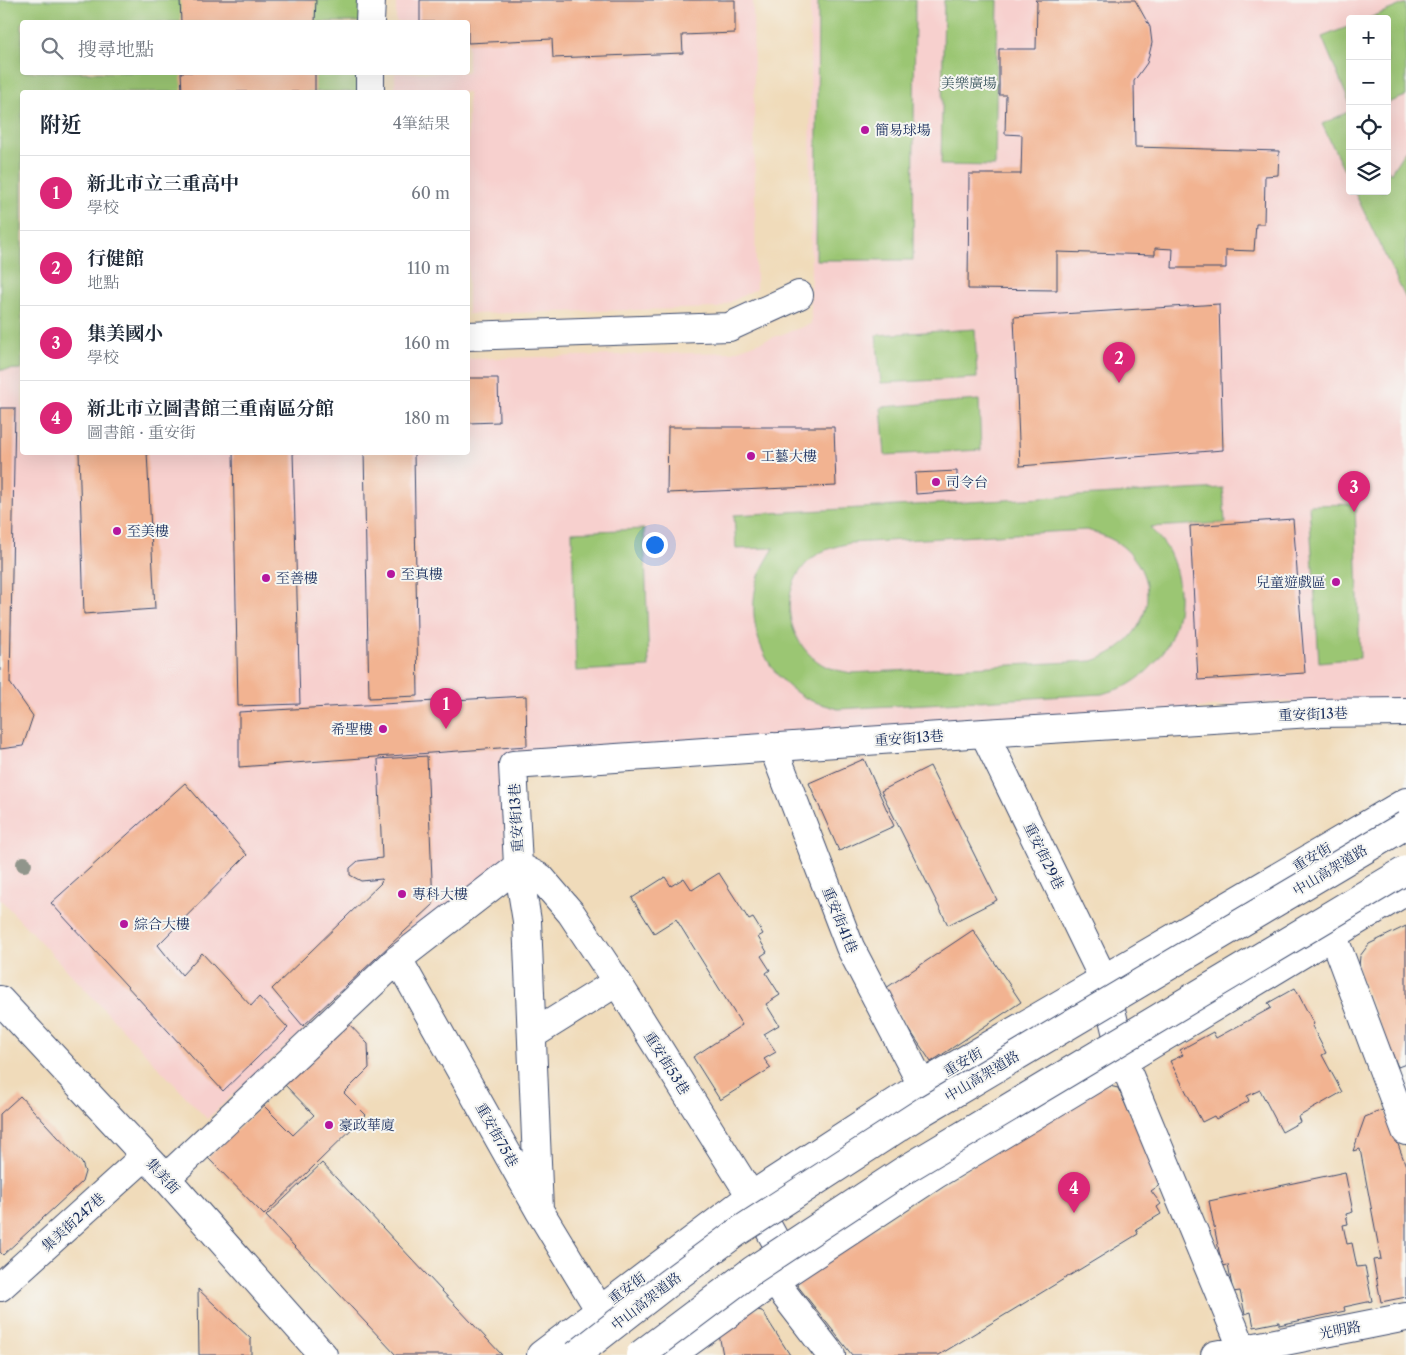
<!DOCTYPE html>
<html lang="zh-TW">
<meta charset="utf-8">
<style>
body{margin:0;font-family:"Libre Caslon Text","Noto Serif TC",serif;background:#f2f2f3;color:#1f2937}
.controls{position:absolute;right:15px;top:15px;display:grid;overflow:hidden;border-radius:5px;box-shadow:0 5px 20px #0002}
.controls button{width:45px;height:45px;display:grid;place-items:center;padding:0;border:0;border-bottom:1px solid #e0e1e3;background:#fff;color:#1f2937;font:25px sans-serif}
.you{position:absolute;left:654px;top:544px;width:18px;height:18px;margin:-12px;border:4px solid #fff;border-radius:50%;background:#1a73e8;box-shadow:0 0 0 8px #1a73e833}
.badge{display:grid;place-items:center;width:32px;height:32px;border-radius:50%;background:#db2777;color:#fff;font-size:16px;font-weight:700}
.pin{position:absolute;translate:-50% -41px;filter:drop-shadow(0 1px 2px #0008)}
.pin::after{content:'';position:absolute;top:26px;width:18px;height:15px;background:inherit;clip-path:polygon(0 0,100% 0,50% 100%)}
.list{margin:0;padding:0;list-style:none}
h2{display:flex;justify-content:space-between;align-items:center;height:65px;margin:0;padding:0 20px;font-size:21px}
h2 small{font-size:16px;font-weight:400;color:#747a83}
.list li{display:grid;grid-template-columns:32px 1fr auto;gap:15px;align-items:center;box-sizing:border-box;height:75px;padding:0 20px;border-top:1px solid #e0e1e3}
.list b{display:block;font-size:19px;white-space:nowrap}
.list p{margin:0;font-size:16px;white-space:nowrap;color:#747a83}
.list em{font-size:16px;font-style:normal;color:#747a83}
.icon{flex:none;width:28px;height:28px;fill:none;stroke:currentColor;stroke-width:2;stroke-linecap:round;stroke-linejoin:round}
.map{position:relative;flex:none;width:1406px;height:1355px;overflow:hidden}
.search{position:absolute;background:#fff;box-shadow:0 5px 20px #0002;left:20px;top:20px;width:450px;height:55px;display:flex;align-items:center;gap:12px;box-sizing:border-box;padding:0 18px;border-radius:5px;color:#747a83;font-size:19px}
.panel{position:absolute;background:#fff;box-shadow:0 5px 20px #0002;left:20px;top:90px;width:450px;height:365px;border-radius:5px}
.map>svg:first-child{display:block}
.built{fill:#f7d0ce;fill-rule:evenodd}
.green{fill:#9bc673;stroke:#5b7a68;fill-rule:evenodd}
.building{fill:#f2b391}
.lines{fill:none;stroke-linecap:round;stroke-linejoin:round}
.minor-casing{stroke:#3b496c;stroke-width:30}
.major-casing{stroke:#3b496c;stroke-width:30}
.minor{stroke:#fff;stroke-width:28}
.major{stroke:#fff;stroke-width:28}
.highway-bridge-casing{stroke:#3b496c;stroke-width:30;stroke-linecap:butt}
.highway-bridge{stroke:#fff;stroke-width:28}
.tree{fill:#90958b}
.poi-dot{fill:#b5179e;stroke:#f6f6f2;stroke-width:2}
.labels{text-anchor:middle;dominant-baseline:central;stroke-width:4;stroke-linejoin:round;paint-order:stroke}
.park-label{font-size:14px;fill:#415c64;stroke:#f6f6f2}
.poi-label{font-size:14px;fill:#1b2f5e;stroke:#f6f6f2;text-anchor:start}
.street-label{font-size:14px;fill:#1b2f5e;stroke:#f6f6f2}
</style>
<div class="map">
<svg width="1406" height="1355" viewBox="0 0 1406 1355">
<rect width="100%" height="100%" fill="#f6f6f2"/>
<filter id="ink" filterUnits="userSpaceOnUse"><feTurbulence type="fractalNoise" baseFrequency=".02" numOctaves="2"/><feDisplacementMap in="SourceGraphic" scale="10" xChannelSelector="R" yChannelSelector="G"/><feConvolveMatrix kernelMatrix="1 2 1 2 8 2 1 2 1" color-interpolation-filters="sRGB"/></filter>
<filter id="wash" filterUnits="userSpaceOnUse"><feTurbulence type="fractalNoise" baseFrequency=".0096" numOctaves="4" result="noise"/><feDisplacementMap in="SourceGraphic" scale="20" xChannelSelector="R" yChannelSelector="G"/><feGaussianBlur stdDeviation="1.12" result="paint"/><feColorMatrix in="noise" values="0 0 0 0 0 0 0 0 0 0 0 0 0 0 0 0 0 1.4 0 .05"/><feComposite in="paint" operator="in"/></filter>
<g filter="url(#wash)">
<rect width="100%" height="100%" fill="#f0dbba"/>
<path class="built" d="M396,0H753L756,289L719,308L468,314V92H395V73L468,72V22H396Z
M810,0H1406V702H1284L501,756L506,864L374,965L207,1119L0,899V370L22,369V452H468V359L732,352L811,324ZM1350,19H1387V191H1350Z"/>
<path class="green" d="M0,0H360L361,22H22V72L364,73L366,92H22V369L0,370Z
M818,0H915L913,260H816Z
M944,0H998L995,166L941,165Z
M1406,3V96L1387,103V19H1367Z
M1350,26V104L1322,37Z
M1350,111V182L1322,124Z
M1406,149V299L1354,191H1387V168L1390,174Z
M975,329L977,378L881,383L876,335Z
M979,400L981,450L885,455L881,407Z
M1223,488L1225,523L1150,527C1156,535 1165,543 1169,552C1192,601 1175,658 1128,685C1120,689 1110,691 1102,694L838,709C830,706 820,704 812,701C769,683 746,631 756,586C759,572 767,560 774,548L736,549L734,515ZM1087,530C1099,534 1112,538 1122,546C1168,584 1146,645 1092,661L851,673C843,671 832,670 825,666C783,643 775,582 818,554C828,548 838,546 850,543Z
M1355,504L1360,658L1319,662L1309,505Z
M644,529L649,667L576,671L572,532Z"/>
<g id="blocks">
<path class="building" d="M180,0H316L315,22H181Z
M420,0H735V33L682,35L683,53L553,58L552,39L468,43V22H420Z
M1035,0H1135L1150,27L1152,43L1147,63L1134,81L1135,147L1279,151L1278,175L1265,176L1264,224H1256L1254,251L1226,250V268H1172L1173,249L1155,248V255L1057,252V290L968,289L969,174H1021L1022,135L1005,134L1006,95H999V49H1036L1037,2Z
M181,72H315V92H182Z
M1219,304L1223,450L1020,466L1014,317Z
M468,378H498L499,422L468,423Z
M0,408H15L10,683L33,716L23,746L0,749Z
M668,427H834L836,486L667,493Z
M79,452H147L155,609L84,614Z
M233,452H293L300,704L238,706Z
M364,452H414L418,696L369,698Z
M957,471V491L916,494L915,473Z
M1293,519L1305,673L1198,680L1190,526Z
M526,696L527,746L239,767V712Z
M427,756L433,905L303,1026L272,989L381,883L382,879L361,881L350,875V868L358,861L382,858L378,759Z
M864,759L894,826L839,851L809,783Z
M930,766L997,900L948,925L881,791Z
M185,783L247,855L158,945L182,975L202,953L251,1006L259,997L288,1028L223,1091L51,903Z
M719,873L749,920L753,918L763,934L758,937L767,952L761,956L770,970L766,973L780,995L766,1004L779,1025L764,1034L776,1052L764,1059L771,1068L720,1100L693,1057L742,1025L676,919L654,933L632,898L665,877L671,886L684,878L692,890Z
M1406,926V1064L1398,1067L1360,976L1359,966L1360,956L1369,944Z
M973,930L1021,1002L931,1062L883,990Z
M1295,988L1314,1024L1312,1026L1326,1053L1322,1055L1342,1092L1298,1117L1300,1122L1282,1132L1260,1090L1247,1096L1249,1101L1216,1119L1214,1116L1202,1122L1170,1061L1183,1055L1180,1050L1213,1032L1216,1038L1271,1008L1268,1003Z
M346,1021L368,1044L369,1068L344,1093L366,1115L264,1215L208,1158L263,1105L293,1135L314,1115L283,1083Z
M1101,1084L1118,1088L1161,1184L1151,1191L1161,1204L1157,1207L1161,1214L1136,1229L1138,1234L939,1355H852L797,1285L798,1278Z
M20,1096L82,1163L85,1172L82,1182L3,1255L0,1252V1114Z
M1385,1109L1406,1166V1297L1381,1302L1373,1260L1381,1259L1360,1149L1353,1151L1365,1117Z
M322,1163L502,1355H396L266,1216Z
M1345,1172L1353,1212L1346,1214L1348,1224L1343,1225L1347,1244L1352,1243L1357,1267L1365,1266L1372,1301L1344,1307L1345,1311L1279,1325V1322L1254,1327L1251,1312L1245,1314L1240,1291L1233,1292L1228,1265L1222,1266L1209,1201Z
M198,1289L251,1339V1355H199Z
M744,1307L762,1311L790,1355H723L716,1319Z"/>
</g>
</g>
<g filter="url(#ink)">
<use href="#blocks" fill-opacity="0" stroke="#3b496c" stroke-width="1"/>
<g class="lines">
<g class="minor-casing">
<path id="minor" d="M370,22L371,0
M370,92V72
M468,336L729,327L799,295
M984,733L1104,980L1123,1061L1243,1350
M773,747L850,947L922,1085
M518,866L541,878L571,913L617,982L751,1196L780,1249L774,1281L831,1355
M1333,936L1406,1131
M398,959L539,1210L599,1309
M0,1000L166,1178L323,1355
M532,1035L617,982
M166,1178L398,959L518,866
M539,1210L527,921L518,866L513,765L984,733L1312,713L1406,712
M0,1287L145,1156
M1215,1355L1406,1317"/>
</g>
<g class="major-casing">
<path id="major" d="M541,1355L751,1196L922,1085L1406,802
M671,1355L774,1281L935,1175L1406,891"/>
</g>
<use href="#minor" class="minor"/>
<use href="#major" class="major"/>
<g class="highway-bridge-casing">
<path id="highway-bridge" d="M576,1355L667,1284L736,1233L924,1111L1406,825
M640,1355L753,1270L903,1171L1406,870"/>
</g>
<use href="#highway-bridge" class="highway-bridge"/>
</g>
<circle class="tree" cx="24" cy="864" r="8"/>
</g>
<g class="poi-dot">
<circle cx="865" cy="130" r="5"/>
<circle cx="751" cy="456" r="5"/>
<circle cx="936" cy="482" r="5"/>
<circle cx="117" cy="531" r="5"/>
<circle cx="391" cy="574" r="5"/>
<circle cx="266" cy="578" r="5"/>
<circle cx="1336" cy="582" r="5"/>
<circle cx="383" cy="729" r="5"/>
<circle cx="402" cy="894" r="5"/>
<circle cx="124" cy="924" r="5"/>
<circle cx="329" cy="1125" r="5"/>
</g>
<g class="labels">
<g class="park-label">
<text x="969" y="83">美樂廣場</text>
</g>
<g class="poi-label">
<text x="875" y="130">簡易球場</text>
<text x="761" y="456">工藝大樓</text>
<text x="946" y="482">司令台</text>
<text x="127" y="531">至美樓</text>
<text x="401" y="574">至真樓</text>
<text x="276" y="578">至善樓</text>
<text x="1326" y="582" text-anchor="end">兒童遊戲區</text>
<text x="373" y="729" text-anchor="end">希聖樓</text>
<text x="412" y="894">專科大樓</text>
<text x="134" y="924">綜合大樓</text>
<text x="339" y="1125">豪政華廈</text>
</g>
<g class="street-label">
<text transform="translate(1313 714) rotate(-2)">重安街13巷</text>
<text transform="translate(909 738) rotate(-4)">重安街13巷</text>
<text transform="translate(516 818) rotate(-93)">重安街13巷</text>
<text transform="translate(1044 856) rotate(64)">重安街29巷</text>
<text transform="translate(1312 857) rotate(-31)">重安街</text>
<text transform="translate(1330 870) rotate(-31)">中山高架道路</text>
<text transform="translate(840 920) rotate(68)">重安街41巷</text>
<text transform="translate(963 1062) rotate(-30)">重安街</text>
<text transform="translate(667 1063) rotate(58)">重安街53巷</text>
<text transform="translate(982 1076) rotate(-31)">中山高架道路</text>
<text transform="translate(497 1135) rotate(61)">重安街75巷</text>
<text transform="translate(163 1176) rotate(48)">集美街</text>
<text transform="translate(73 1222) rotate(-42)">集美街247巷</text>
<text transform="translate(627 1288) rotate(-37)">重安街</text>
<text transform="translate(646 1301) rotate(-38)">中山高架道路</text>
<text transform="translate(1340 1330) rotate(-11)">光明路</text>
</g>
</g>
</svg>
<div class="controls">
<button>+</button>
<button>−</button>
<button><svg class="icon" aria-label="locate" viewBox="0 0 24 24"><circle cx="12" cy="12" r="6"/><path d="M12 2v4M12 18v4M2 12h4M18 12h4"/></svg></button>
<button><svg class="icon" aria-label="layers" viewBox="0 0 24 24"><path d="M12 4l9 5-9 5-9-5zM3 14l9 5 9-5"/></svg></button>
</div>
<div class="you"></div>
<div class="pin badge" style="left:446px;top:729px">1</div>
<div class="pin badge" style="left:1119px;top:383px">2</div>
<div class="pin badge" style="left:1354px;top:512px">3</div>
<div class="pin badge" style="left:1074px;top:1213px">4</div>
<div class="search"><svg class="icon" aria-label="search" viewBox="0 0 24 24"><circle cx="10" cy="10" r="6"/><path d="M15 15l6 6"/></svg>搜尋地點</div>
<section class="panel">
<h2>附近<small>4筆結果</small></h2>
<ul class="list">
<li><span class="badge">1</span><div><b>新北市立三重高中</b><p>學校</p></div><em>60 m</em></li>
<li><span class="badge">2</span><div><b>行健館</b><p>地點</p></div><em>110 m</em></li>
<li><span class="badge">3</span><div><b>集美國小</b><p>學校</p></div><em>160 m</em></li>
<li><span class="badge">4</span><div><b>新北市立圖書館三重南區分館</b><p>圖書館 · 重安街</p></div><em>180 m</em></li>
</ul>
</section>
</div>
